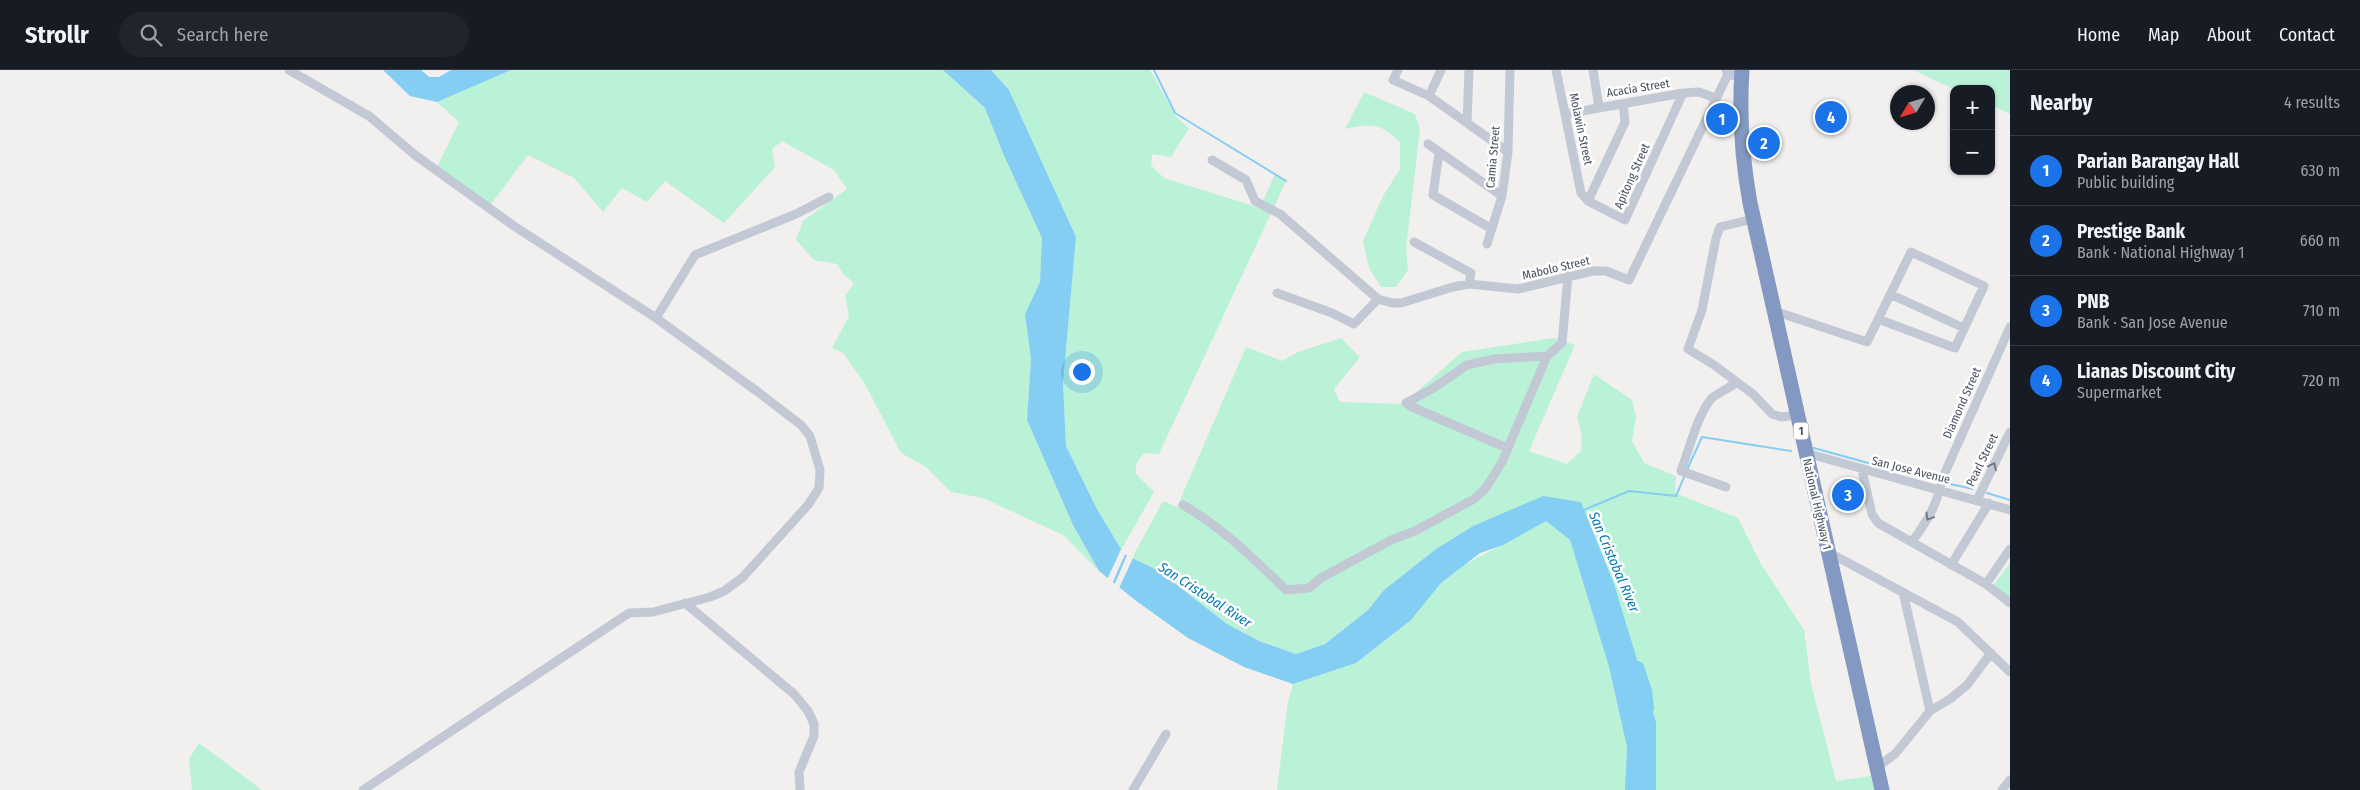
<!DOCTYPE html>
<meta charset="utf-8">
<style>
body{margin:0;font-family:"Fira Sans Condensed",sans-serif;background:#20242c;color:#f1f3f6}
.controls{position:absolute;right:15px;top:15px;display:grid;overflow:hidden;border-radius:10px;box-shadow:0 1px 4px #0004}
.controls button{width:45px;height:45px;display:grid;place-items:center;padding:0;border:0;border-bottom:1px solid #363941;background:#171b24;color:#f1f3f6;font:25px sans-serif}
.compass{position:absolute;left:1890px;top:15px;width:45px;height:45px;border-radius:50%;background:#171b24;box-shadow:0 1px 4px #0004;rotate:232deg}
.you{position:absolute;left:1081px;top:301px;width:18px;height:18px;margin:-12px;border:4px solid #fff;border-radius:50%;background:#1a73e8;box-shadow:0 0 0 8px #1a73e833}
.badge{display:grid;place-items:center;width:32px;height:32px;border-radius:50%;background:#1a73e8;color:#fff;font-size:16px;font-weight:700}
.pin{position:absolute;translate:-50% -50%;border:2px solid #fff;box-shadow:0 1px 5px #0006}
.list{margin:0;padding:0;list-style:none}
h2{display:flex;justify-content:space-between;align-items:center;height:65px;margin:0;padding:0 20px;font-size:21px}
h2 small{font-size:16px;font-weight:400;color:#9ea1a6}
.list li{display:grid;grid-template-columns:32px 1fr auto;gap:15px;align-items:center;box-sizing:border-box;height:70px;padding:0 20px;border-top:1px solid #363941}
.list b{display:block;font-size:19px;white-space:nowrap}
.list p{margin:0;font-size:16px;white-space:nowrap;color:#9ea1a6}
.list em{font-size:16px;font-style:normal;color:#9ea1a6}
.icon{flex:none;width:28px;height:28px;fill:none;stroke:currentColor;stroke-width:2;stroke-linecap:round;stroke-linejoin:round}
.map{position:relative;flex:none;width:2010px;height:720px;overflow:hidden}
header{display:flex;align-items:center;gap:30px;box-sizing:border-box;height:70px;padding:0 25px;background:#171b24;border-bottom:1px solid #363941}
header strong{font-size:24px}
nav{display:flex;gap:28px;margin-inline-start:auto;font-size:18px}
.search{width:350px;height:45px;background:#20242c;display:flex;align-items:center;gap:12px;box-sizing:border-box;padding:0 18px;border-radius:28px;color:#9ea1a6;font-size:19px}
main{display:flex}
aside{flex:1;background:#171b24}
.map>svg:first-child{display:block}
.green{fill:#baf2d7}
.water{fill:#84cdf3}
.pier{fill:#f2efef}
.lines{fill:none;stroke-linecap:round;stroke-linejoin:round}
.stream{stroke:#84cdf3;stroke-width:2}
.river{stroke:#84cdf3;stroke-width:12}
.street{stroke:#c2c9d5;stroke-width:9}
.secondary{stroke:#c0c9d9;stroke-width:11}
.highway{stroke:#8399c2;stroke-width:15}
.oneway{stroke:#717a88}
.labels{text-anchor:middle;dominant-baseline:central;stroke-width:5;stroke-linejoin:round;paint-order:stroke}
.shield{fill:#fff;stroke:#7e848e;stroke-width:1}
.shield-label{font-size:11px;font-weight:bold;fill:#464f5e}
.street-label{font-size:12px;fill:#464f5e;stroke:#fff}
.water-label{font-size:14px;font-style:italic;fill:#0278b5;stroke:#fff}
</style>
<header>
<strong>Strollr</strong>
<div class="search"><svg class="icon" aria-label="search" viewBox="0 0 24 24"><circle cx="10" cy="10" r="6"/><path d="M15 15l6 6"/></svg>Search here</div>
<nav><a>Home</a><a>Map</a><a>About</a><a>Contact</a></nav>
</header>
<main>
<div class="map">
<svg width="2010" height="720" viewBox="0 0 2010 720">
<rect width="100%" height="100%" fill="#f2efef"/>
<path class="green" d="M511,0H943L985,38L1005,88L1042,168L1040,212L1025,244L1031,289L1027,350L1073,455L1099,501L1063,465L983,428L951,422L926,397L901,383L865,314L843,283L832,278L849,246L845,226L854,213L843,204L837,194L814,190L796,170L803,151L847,119L834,100L782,71L772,79L775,97L724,153L665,111L647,132L622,118L603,142L574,108L528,85L488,138L435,101L459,52L437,32Z
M991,0H1150L1176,47L1189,58L1171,87L1152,84L1151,95L1164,108L1260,138L1275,104L1286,111L1159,384L1144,383L1136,394V404L1154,422L1121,480L1098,441L1066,376L1063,313L1076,167L1009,20Z
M1913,0H2010V44L1991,35V19H1954Z
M1364,22L1415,44L1420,59L1406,178L1408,200L1396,217H1381L1369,198L1363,171L1383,126L1400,99V72C1380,53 1372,53 1345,59Z
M1341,268L1360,287L1334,319L1340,332L1403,334L1462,282L1554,268L1575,275L1529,381L1567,394L1581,381L1582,366L1577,347L1594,304L1632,330L1636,347L1632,371L1644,393L1676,406L1675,423L1738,448L1761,494L1804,560L1811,614L1836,711L1871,706L1874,720H1656V652L1635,585L1581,432L1504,444L1473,456L1436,479L1384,520L1368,540L1325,574L1296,584L1259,571L1227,554L1159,501L1132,488L1163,431L1177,437L1246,277L1282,291L1298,282Z
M1546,451L1570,470L1609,597L1627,677L1625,720H1277L1288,631L1293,614L1356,593L1411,550L1441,513L1464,495Z
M2010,493V529L1992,517Z
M199,673L262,720H192L189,689Z"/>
<path class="water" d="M383,0H410L418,7H439L451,0H511L437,32L410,26Z
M943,0H991L1009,20L1076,167L1063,313L1066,376L1098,441L1124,484L1159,501L1227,554L1259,571L1296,584L1325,574L1368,540L1384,520L1436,479L1473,456L1543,426L1581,432L1614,514L1656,652V720H1625L1627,677L1609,597L1570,470L1546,451L1503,475L1480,483L1441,513L1411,550L1356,593L1293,614L1244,597L1188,568L1135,530L1099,501L1073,455L1027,350L1031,289L1025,244L1040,212L1042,168L1005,88L985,38Z"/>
<path class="pier" d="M1122,477L1126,482L1112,514L1107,510Z
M1128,483L1134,486L1119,518L1114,516Z"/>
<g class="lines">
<path class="stream" d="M1154,0L1175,43L1286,111
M1814,378L1919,407
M1687,400L1702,367L1791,381
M1950,414L1973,419
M1987,423L2010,430
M1584,440L1629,421L1676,426L1684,407"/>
<path class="river" d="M412,0L427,13L434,14
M1638,597L1646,621L1648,638"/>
<path class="street" d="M289,0L369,46L415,85L514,156L656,248L758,322L801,355L810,366L820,400L819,418L808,435L742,508L724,521L710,527L653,542L629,543L363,720
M1398,0L1393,10L1429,26L1508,82
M1556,0L1581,123L1588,131L1625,150L1683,23
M1593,0L1599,37
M1429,26L1441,0
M1565,44L1683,23L1699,22L1715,28
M1467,53L1469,0
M1428,74L1502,126
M1439,83L1433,125L1492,159
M1212,90L1246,110L1255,131L1280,144L1378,229L1392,233H1401L1453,217L1469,214L1518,219L1593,201H1606L1629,210L1729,2
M1588,131L1625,52L1623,34
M1753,149L1720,157L1716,168L1702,240L1688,279L1714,295L1753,324L1772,344L1781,347L1797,345
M1414,172L1471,203L1469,214
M1487,174L1502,126L1508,82L1510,0
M1277,223L1332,243L1354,254L1378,229
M1890,224L1964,258
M1774,241L1867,272L1911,182L1984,216L1955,278L1878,249
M656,248L695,185L796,144L829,127
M1507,378L1412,337L1406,333L1432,319L1467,295L1494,289L1547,286L1562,273L1568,206
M1806,383L2010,440
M1862,400L1871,440
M1726,417L1681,401C1689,380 1697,346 1711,329C1714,325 1730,318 1737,312
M1977,430L2010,362
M1183,435C1222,457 1254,489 1286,520L1309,518L1321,508L1391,470L1415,461L1474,429L1486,418L1502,392L1547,286
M1872,444L1878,453L1986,514L2010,533
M1912,472C1929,448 1936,437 1943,407L2010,257
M1828,482L1958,552L2010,602
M1951,495L1989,433
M1986,514L2010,479
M1903,522L1930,641
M685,533L794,624L808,641L814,654V666L799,702L800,720
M1877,697L1895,684L1930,641L1950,629L1967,615L1991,583
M1133,720L1166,664
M2002,720L2010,710"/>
<path class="secondary" d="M1727,0L1732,4L1742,6"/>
<path class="highway" d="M1742,0C1739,45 1742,89 1750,133L1882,720"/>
</g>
<defs><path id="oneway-chevron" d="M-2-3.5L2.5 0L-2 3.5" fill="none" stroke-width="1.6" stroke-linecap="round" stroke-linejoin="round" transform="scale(1.25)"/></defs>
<g class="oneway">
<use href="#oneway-chevron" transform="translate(1993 396) rotate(-64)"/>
<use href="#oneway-chevron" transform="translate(1929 447) rotate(121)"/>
</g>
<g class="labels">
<rect class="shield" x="1793.5" y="352.5" width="15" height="17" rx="4"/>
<g class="shield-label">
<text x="1801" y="361">1</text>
</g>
<g class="street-label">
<text transform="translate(1638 18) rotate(-9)">Acacia Street</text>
<text transform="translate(1581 59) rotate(78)">Molawin Street</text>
<text transform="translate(1493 87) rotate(-85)">Camia Street</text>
<text transform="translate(1632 106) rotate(-66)">Apitong Street</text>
<text transform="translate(1556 198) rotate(-13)">Mabolo Street</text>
<text transform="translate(1962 333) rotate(-66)">Diamond Street</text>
<text transform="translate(1982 390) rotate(-64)">Pearl Street</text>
<text transform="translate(1911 400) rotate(14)">San Jose Avenue</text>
<text transform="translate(1817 434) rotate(77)">National Highway 1</text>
</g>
<g class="water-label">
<text transform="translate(1614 492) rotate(67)">San Cristobal River</text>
<text transform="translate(1205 525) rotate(33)">San Cristobal River</text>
</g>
</g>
</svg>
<div class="controls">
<button>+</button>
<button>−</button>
</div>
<svg class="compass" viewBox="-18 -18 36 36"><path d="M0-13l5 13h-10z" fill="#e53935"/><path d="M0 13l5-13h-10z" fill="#9ea1a6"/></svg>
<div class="you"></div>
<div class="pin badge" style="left:1722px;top:49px">1</div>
<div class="pin badge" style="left:1764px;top:73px">2</div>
<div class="pin badge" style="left:1848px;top:425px">3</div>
<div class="pin badge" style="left:1831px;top:47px">4</div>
</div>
<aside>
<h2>Nearby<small>4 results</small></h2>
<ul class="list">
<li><span class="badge">1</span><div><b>Parian Barangay Hall</b><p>Public building</p></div><em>630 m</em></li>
<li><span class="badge">2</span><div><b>Prestige Bank</b><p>Bank · National Highway 1</p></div><em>660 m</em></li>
<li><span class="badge">3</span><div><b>PNB</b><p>Bank · San Jose Avenue</p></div><em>710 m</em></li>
<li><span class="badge">4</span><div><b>Lianas Discount City</b><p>Supermarket</p></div><em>720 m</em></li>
</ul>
</aside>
</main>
